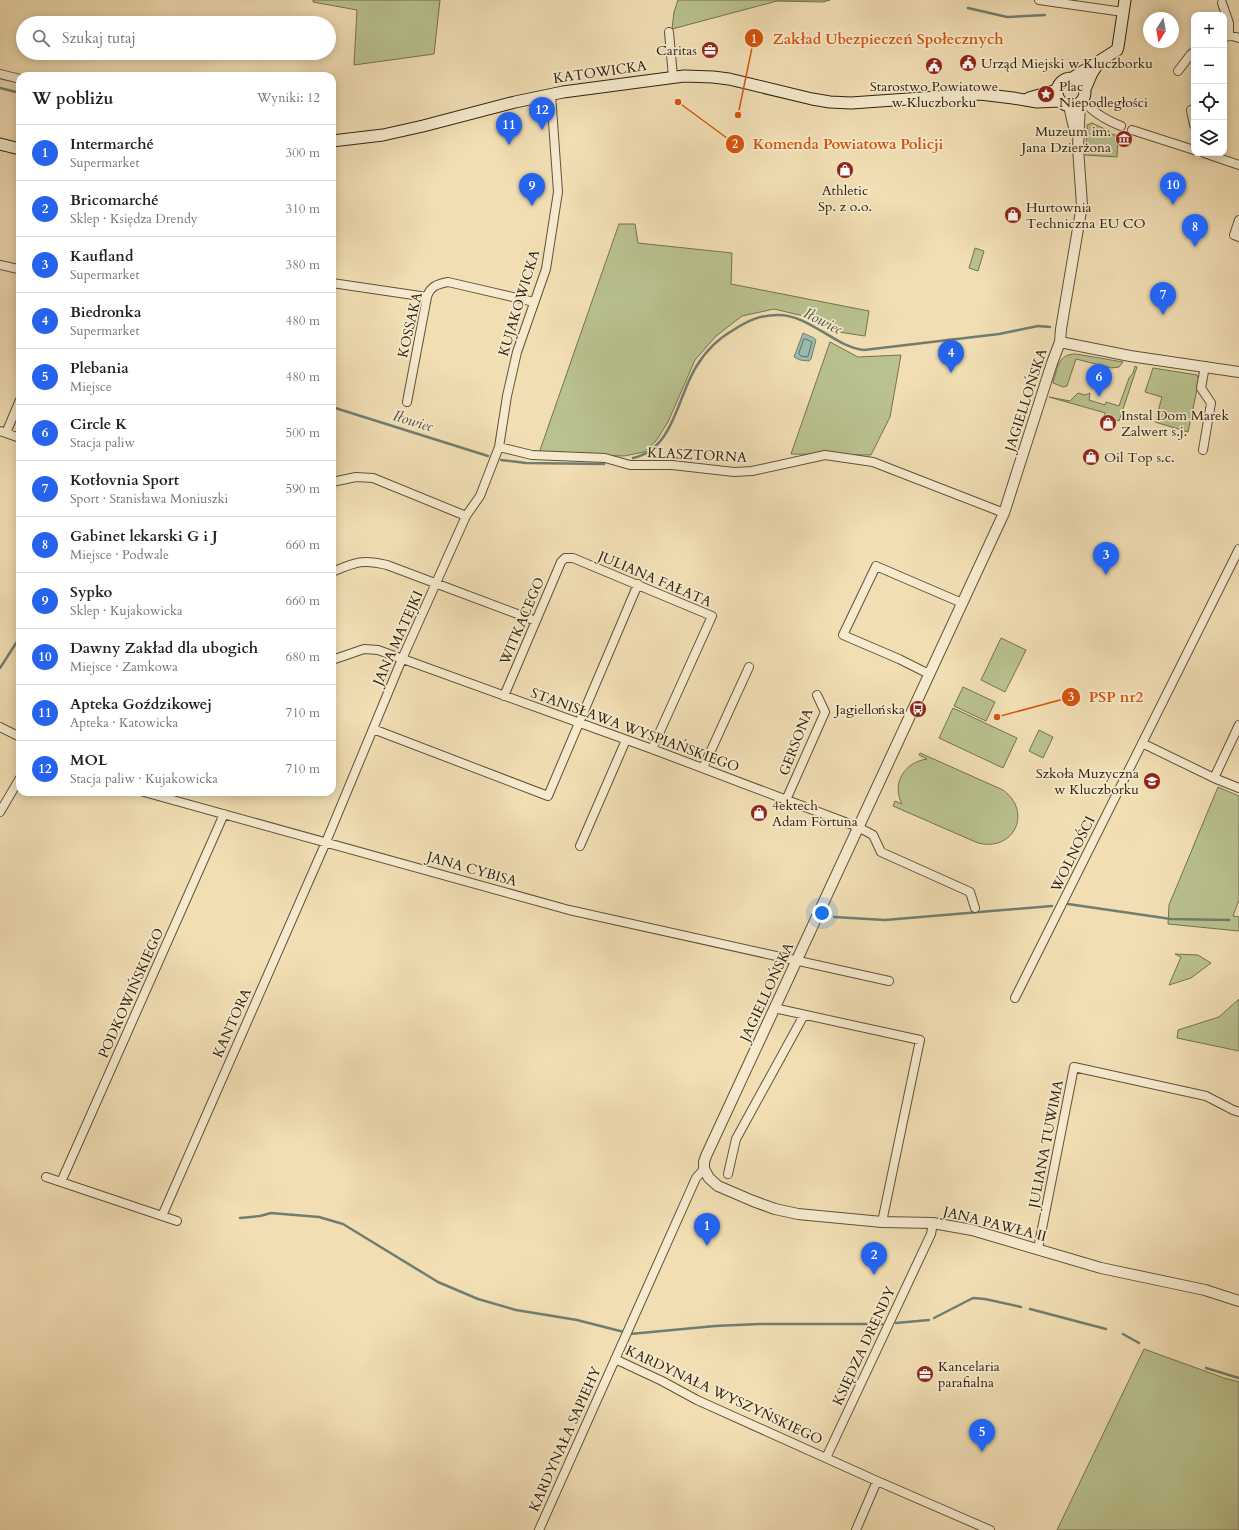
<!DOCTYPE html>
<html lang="pl">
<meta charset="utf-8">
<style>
body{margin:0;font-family:Cardo,serif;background:#f6f6f6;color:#202124}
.controls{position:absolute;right:12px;top:12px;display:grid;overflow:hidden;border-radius:8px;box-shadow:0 2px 10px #0003}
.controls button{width:36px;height:36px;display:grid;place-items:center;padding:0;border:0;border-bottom:1px solid #e0e0e0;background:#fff;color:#202124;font:20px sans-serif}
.compass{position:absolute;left:1143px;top:12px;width:36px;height:36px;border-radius:50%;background:#fff;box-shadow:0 2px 10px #0003;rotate:191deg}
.you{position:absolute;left:822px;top:913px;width:14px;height:14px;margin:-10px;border:3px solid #fff;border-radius:50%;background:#1a73e8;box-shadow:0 0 0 6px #1a73e833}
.badge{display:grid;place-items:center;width:26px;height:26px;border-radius:50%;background:#2563eb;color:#fff;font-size:13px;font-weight:700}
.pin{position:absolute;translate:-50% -33px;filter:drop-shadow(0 1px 2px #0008)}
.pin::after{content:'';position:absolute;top:21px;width:14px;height:12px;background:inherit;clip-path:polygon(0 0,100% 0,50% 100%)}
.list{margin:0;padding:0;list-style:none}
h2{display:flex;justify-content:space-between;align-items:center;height:52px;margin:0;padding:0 16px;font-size:17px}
h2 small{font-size:13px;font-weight:400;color:#757577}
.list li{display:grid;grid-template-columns:26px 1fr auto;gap:12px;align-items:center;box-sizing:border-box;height:56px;padding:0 16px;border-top:1px solid #e0e0e0}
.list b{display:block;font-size:15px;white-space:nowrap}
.list p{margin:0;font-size:13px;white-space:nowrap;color:#757577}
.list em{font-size:13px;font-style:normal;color:#757577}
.icon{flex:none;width:22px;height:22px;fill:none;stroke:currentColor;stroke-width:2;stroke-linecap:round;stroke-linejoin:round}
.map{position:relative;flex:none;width:1239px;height:1530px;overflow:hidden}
.search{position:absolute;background:#fff;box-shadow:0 2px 10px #0003;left:16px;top:16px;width:320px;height:44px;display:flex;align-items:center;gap:10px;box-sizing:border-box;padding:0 14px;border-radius:22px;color:#757577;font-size:15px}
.panel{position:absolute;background:#fff;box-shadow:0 2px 10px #0003;left:16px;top:72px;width:320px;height:724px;border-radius:12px}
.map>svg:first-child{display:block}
.green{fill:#b9c18e;stroke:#74724e}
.water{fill:#9bbbb1;stroke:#707e70}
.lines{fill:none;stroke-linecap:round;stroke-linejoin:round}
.shore{stroke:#666e60;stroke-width:1}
.stream{stroke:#707e70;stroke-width:2.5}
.minor-casing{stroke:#605138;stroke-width:10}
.tertiary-casing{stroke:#605138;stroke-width:12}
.secondary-casing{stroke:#30220f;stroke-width:13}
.minor{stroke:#f6eace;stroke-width:8}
.tertiary{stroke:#f6eace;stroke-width:10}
.secondary{stroke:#f6eace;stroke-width:11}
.labels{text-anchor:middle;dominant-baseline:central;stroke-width:3.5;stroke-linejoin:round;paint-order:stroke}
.poi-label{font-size:14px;fill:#30220f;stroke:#f6eace;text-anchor:start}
.street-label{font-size:14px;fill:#30220f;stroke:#f6eace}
.water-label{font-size:15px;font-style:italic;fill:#505040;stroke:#f6eace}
.leader{fill:none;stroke:#d6540c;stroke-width:1.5}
.callout-dot{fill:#d6540c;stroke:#f6eace;stroke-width:1.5}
.mark-label{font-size:12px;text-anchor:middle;font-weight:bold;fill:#fff}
.callout-label{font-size:15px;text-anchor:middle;font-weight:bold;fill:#d6540c;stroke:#f6eace;stroke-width:3.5;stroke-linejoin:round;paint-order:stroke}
</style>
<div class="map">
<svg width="1239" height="1530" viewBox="0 0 1239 1530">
<rect width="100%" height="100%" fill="#f1deb3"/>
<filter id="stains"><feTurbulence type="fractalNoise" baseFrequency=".005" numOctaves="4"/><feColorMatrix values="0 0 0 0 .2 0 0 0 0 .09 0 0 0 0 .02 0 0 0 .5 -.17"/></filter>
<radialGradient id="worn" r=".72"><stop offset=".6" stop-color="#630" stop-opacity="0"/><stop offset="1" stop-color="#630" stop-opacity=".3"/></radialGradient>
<path class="green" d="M313,0H440L434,54L354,65L357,10L313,2Z
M678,0H830L823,2L777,1L672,29L674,12Z
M1092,123L1109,131V133L1118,136L1117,157L1085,155C1085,145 1088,136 1087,125Z
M619,224H635L638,243L732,253L731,284L869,311L865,336L839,332L808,317L774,309L742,316L716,336L695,360L668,422L656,441L644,452L624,456L539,453Z
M975,248L984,251L978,271L969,268Z
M830,342L858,357L901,355L890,417L871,455L791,454Z
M1076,354L1123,362L1119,367L1111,368L1076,359L1067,386L1063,387L1053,383V382C1058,367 1058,354 1076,354Z
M1135,366L1137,367L1119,421L1104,416L1105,413L1102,412L1049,397L1070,401L1078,393L1085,395L1090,393L1089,400L1105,405L1106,402L1119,406L1129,378L1133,373Z
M1153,368L1197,375L1199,380L1188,432L1155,422L1162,397L1145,392Z
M1001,638L1026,650L1005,692L981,680Z
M963,687L995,702L986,721L954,706Z
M953,708L1017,738L1003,768L939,738Z
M1039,730L1053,737L1043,758L1029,751Z
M920,753L1003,790C1033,812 1014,852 978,843L893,806L895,801L902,804C891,783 905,762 927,759L919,755Z
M1218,787L1239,796V900L1233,916L1239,917V931L1168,924L1169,905Z
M1175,954L1198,955L1211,963L1191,978L1169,985L1181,957Z
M1239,999V1051L1177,1038L1178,1030L1219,1017Z
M1144,1349L1224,1378L1239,1382V1530H1057Z"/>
<path class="water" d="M803,333L814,338L816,340L811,359L809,361L800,360L794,357Z"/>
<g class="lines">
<path class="shore" d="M804,339H806L812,342L808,356L806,357L801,356L799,354Z"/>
<path class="stream" d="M968,8L1007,17L1045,15
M0,88L20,93
M332,407L488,456
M633,458C674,449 677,397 696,367C706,350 719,338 735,329C749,320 761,315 778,315C810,315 833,346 864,350L999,334L1038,326L1050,327
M501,460L526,463L604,464
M0,668L20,637
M1068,904L1171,919L1229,920
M834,917L885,920L1052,906
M240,1218L260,1216L271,1213L319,1217L343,1224L438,1282L478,1299L516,1310L577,1320L624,1332
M1030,1309L1106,1329
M934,1318L973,1298L985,1299L1021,1307
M896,1323L929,1320
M630,1334L715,1326L759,1324H882
M1123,1334L1139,1343
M1206,1368L1239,1378"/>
<g class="minor-casing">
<path id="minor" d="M1039,0L1123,12
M1222,3L1229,23V35
M669,32L673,77
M1224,38L1229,35L1239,38
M1178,71L1191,54L1194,52
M0,74L20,79
M1083,100C1092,112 1106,120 1121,126
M1191,110L1194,125
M1132,130L1194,150
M1204,153L1239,165
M1239,220L1234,235L1239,237
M0,265L18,269L20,267
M332,283L427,297
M407,402L427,297C430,286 438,284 448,282L534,302
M0,431L20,438
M6,433L20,400
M499,447L532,455L605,458L630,465H672L734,472L752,471L825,455L873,462L1004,513
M1203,450L1211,403L1201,388L1205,366
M332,482L356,477L373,478L466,516
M332,572C356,562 362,559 387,565L536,621
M332,660L364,649L378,650L652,749L858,827L873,835L881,852L970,892L975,908
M929,674L899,659L843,635L876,566L962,603
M504,696L561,562L565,558H573L712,616L652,749
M0,727L20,737
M373,729L548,796L638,584
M1142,743L1214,778L1239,788
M703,768L749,667
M1214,778L1239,725
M144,792L569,910L889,981
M786,800L825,712L817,695
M0,812L20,778
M580,846L626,740
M1015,998L1239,549
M774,1008L920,1040L882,1222
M728,1174L736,1139L804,1015
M46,1177L177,1221
M61,1182L224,814
M162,1216L326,842L402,659L466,516L480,496L499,447L507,396L517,352L546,269L558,192L551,94
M1038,1249L1074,1067L1206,1096L1233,1110L1239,1112
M615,1359L662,1381L697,1400L877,1481L990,1530
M826,1458L931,1234L933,1223
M539,1530L696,1178L704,1169
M856,1530L877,1481"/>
</g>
<g class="tertiary-casing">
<path id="tertiary" d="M1080,103L1078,148L1082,205L1061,329L1060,342L1052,363L1004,513L706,1156L704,1162V1169L709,1178L718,1186L753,1201L775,1209L798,1214L882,1222L933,1223L972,1230L1101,1268L1205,1290L1239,1301
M1069,106L1075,132
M1060,342L1130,356L1239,372"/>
</g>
<g class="secondary-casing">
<path id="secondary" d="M1074,77L1117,50L1118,47L1125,0
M1057 92a14 14 0 1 1 28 0a14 14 0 1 1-28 0Z
M1085,89L1092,73L1099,62
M1029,98L1057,90
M332,141L383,135L423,126L515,102L563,92L684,76L713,77L729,79L812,99L830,102L851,103L980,94L1013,98L1037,102L1060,101
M0,144L20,149"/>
</g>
<use href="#minor" class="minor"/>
<use href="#tertiary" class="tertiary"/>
<use href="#secondary" class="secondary"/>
</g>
<defs>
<g id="office-disc" transform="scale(0.9)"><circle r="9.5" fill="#8f2418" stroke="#f6eace"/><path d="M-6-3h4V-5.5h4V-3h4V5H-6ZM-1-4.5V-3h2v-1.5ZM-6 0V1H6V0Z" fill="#fff"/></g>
<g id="civic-disc" transform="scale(0.9)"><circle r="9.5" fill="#8f2418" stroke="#f6eace"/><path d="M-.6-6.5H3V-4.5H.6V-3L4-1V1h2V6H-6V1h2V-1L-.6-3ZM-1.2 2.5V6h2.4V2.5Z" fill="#fff"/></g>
<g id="sight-disc" transform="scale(0.9)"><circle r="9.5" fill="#8f2418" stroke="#f6eace"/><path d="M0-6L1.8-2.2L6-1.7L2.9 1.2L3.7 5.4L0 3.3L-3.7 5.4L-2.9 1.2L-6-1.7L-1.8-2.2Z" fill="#fff"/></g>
<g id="museum-disc" transform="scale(0.9)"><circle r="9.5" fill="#8f2418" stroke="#f6eace"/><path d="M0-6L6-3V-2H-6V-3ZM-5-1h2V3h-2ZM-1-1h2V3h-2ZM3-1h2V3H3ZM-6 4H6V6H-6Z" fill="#fff"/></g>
<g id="shop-disc" transform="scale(0.9)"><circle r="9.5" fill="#8f2418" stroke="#f6eace"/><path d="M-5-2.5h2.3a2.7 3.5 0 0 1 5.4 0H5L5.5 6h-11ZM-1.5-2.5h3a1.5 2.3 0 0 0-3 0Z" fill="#fff"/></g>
<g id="bus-disc" transform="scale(0.9)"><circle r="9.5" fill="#8f2418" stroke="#f6eace"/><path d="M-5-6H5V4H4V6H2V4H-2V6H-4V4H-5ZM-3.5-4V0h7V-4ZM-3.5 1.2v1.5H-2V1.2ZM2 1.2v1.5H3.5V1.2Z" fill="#fff"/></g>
<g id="school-disc" transform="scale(0.9)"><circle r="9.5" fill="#8f2418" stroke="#f6eace"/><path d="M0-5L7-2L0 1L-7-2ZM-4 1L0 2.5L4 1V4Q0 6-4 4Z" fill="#fff"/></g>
</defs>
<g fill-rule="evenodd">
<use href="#office-disc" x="710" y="50"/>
<use href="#civic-disc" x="968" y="63"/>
<use href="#civic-disc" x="934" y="66"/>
<use href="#sight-disc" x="1046" y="94"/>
<use href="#museum-disc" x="1124" y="139"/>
<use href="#shop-disc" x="845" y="170"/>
<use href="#shop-disc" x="1013" y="215"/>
<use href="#shop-disc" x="1108" y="423"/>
<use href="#shop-disc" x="1091" y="457"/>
<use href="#bus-disc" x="918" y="709"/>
<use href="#school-disc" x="1152" y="781"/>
<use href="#shop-disc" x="759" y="813"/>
<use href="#office-disc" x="925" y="1374"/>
</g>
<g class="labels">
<g class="poi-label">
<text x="697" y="50" text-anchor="end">Caritas</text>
<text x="981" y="63">Urząd Miejski w Kluczborku</text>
<text x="934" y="86" text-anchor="middle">Starostwo Powiatowe<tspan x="934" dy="16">w Kluczborku</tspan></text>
<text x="1059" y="86">Plac<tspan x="1059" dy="16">Niepodległości</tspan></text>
<text x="1111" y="131" text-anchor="end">Muzeum im.<tspan x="1111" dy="16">Jana Dzierżona</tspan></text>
<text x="845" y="190" text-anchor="middle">Athletic<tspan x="845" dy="16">Sp. z o.o.</tspan></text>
<text x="1026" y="207">Hurtownia<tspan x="1026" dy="16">Techniczna EU CO</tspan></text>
<text x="1121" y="415">Instal Dom Marek<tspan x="1121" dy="16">Zalwert s.j.</tspan></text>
<text x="1104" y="457">Oil Top s.c.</text>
<text x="905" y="709" text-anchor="end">Jagiellońska</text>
<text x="1139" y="773" text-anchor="end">Szkoła Muzyczna<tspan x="1139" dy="16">w Kluczborku</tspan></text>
<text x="772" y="805">4ektech<tspan x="772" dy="16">Adam Fortuna</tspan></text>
<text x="938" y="1366">Kancelaria<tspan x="938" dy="16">parafialna</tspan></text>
</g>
<g class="street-label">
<text transform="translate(600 72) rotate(-8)">KATOWICKA</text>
<text transform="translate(519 303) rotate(-73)">KUJAKOWICKA</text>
<text transform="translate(410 325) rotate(-77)">KOSSAKA</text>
<text transform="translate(1026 400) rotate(-72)">JAGIELLOŃSKA</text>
<text transform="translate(697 455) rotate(3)">KLASZTORNA</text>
<text transform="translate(655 579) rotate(23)">JULIANA FAŁATA</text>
<text transform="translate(522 621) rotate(-67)">WITKACEGO</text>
<text transform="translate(398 638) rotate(-66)">JANA MATEJKI</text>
<text transform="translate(635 730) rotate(20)">STANISŁAWA WYSPIAŃSKIEGO</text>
<text transform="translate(796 742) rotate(-69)">GERSONA</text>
<text transform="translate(1073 854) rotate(-64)">WOLNOŚCI</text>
<text transform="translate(472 869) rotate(16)">JANA CYBISA</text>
<text transform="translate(767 992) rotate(-65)">JAGIELLOŃSKA</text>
<text transform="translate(131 993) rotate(-66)">PODKOWIŃSKIEGO</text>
<text transform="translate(232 1023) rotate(-66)">KANTORA</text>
<text transform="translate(1046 1144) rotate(-79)">JULIANA TUWIMA</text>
<text transform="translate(995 1224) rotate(14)">JANA PAWŁA II</text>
<text transform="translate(864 1346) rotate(-65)">KSIĘDZA DRENDY</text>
<text transform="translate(724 1395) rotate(25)">KARDYNAŁA WYSZYŃSKIEGO</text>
<text transform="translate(565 1439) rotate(-66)">KARDYNAŁA SAPIEHY</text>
</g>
<g class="water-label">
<text transform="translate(823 321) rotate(27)">Iłowiec</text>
<text transform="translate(413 421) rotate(17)">Iłowiec</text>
</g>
</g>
<path class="leader" d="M738 115L754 38M678 102L735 144M997 717L1071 697"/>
<g class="callout-dot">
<circle cx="738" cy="115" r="4"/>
<circle cx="678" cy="102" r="4"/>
<circle cx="997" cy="717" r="4"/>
<circle cx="754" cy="38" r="10"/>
<circle cx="735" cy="144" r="10"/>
<circle cx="1071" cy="697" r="10"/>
</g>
<g class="mark-label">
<text x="754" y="43">1</text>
<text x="735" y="148">2</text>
<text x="1071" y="701">3</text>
</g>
<g class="callout-label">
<text x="888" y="44">Zakład Ubezpieczeń Społecznych</text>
<text x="848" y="149">Komenda Powiatowa Policji</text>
<text x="1116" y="702">PSP nr2</text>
</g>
<rect width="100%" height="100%" filter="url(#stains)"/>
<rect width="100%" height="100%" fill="url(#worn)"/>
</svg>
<div class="controls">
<button>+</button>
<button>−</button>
<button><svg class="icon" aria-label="locate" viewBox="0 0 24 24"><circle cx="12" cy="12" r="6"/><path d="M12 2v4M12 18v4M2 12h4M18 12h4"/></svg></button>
<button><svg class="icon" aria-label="layers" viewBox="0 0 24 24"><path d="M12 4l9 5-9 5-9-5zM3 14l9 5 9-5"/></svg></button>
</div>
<svg class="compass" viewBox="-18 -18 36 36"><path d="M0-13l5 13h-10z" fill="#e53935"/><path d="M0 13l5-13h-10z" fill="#757577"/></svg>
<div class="you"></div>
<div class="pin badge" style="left:707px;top:1246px">1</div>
<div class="pin badge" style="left:874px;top:1275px">2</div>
<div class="pin badge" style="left:1106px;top:575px">3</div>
<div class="pin badge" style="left:951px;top:373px">4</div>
<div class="pin badge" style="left:982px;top:1452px">5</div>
<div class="pin badge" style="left:1099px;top:397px">6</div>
<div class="pin badge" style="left:1163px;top:315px">7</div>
<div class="pin badge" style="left:1195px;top:247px">8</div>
<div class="pin badge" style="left:532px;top:206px">9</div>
<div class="pin badge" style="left:1173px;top:205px">10</div>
<div class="pin badge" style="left:509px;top:145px">11</div>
<div class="pin badge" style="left:542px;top:130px">12</div>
<div class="search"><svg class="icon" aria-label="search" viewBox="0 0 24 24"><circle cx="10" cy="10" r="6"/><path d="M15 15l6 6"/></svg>Szukaj tutaj</div>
<section class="panel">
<h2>W pobliżu<small>Wyniki: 12</small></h2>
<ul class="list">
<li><span class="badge">1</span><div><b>Intermarché</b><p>Supermarket</p></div><em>300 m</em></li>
<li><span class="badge">2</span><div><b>Bricomarché</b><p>Sklep · Księdza Drendy</p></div><em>310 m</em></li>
<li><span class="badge">3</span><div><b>Kaufland</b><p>Supermarket</p></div><em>380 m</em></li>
<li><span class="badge">4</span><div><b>Biedronka</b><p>Supermarket</p></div><em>480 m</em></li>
<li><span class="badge">5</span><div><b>Plebania</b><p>Miejsce</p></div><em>480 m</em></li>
<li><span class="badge">6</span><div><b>Circle K</b><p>Stacja paliw</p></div><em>500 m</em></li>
<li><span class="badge">7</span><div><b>Kotłovnia Sport</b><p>Sport · Stanisława Moniuszki</p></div><em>590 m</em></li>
<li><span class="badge">8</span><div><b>Gabinet lekarski G i J</b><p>Miejsce · Podwale</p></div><em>660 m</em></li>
<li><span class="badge">9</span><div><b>Sypko</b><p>Sklep · Kujakowicka</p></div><em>660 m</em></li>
<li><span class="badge">10</span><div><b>Dawny Zakład dla ubogich</b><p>Miejsce · Zamkowa</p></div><em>680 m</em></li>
<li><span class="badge">11</span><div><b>Apteka Goździkowej</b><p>Apteka · Katowicka</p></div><em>710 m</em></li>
<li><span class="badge">12</span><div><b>MOL</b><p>Stacja paliw · Kujakowicka</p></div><em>710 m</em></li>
</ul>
</section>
</div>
